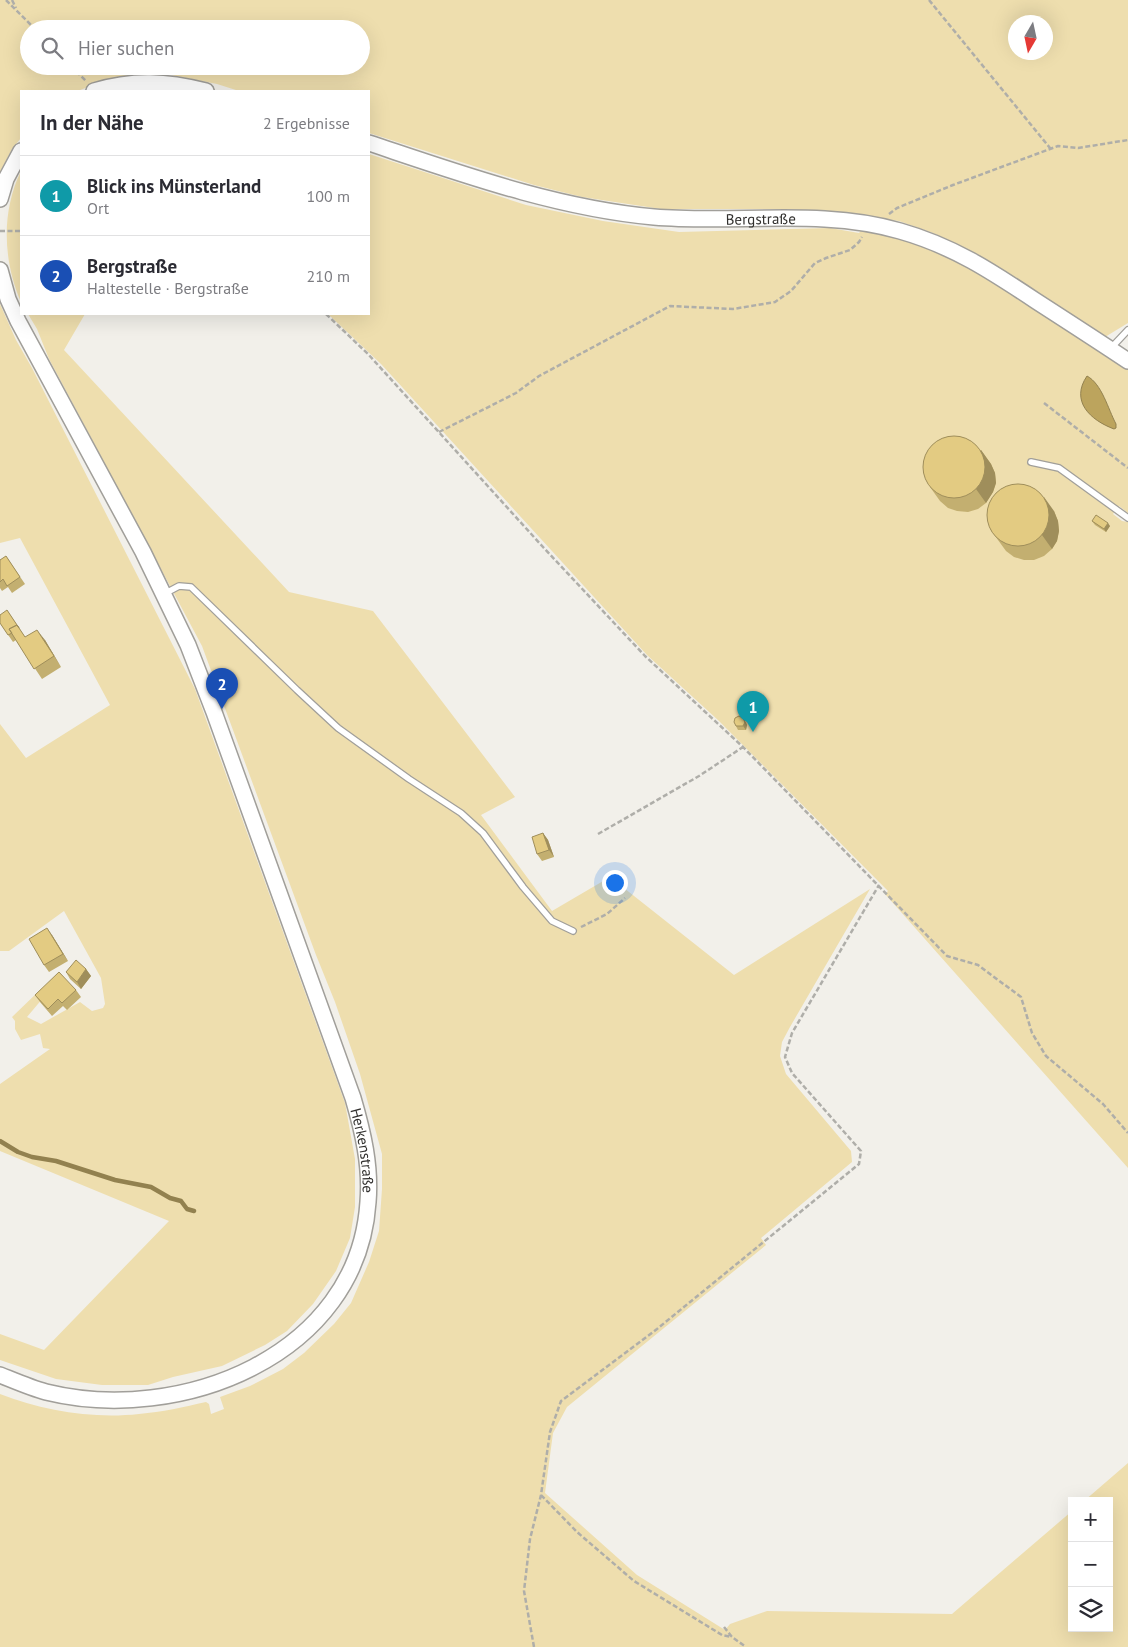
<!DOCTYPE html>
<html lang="de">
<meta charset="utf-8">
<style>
body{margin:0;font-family:"PT Sans",sans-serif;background:#f7f7f7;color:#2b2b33}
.controls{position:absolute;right:15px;bottom:15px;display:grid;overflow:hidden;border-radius:0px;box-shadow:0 5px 20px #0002}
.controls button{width:45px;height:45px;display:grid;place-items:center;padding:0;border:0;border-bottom:1px solid #e1e1e2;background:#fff;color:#2b2b33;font:25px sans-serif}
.compass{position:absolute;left:1008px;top:15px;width:45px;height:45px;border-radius:50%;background:#fff;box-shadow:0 5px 20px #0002;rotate:189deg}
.you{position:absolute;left:614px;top:882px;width:18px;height:18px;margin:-12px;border:4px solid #fff;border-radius:50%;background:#1a73e8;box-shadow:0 0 0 8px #1a73e833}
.badge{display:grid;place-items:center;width:32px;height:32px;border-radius:50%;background:#0f766e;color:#fff;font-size:16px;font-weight:700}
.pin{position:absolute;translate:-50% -41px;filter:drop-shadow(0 1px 2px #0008)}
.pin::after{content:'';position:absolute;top:26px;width:18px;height:15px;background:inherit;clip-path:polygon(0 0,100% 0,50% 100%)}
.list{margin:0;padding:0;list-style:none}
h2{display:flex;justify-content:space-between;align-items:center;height:65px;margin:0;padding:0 20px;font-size:21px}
h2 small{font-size:16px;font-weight:400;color:#7c7c81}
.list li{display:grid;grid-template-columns:32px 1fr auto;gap:15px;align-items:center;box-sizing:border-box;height:80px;padding:0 20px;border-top:1px solid #e1e1e2}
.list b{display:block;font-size:19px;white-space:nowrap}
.list p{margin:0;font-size:16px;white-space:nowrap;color:#7c7c81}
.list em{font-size:16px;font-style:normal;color:#7c7c81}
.icon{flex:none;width:28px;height:28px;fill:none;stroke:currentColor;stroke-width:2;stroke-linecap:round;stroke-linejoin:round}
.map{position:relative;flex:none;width:1128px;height:1647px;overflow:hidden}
.search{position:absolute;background:#fff;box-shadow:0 5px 20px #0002;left:20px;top:20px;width:350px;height:55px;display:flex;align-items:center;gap:12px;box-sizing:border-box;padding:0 18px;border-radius:28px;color:#7c7c81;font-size:19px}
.panel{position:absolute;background:#fff;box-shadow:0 5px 20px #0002;left:20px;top:90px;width:350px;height:225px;border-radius:0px}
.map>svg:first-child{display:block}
.green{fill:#eedeae;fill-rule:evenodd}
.water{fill:#bca45d;stroke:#92814f}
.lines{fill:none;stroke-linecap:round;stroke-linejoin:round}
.stream{stroke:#92814f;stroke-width:4.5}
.service-casing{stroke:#a19f9a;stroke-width:8}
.secondary-casing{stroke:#a19f9a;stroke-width:18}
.path{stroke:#afaea9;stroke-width:2.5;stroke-dasharray:5 2.5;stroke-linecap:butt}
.service{stroke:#fff;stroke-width:5.5}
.secondary{stroke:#fff;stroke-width:15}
.wall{fill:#c3af70}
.shaded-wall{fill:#9f8e5b}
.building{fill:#e3cb82;stroke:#9f8e5b}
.labels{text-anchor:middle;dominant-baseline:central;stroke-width:4.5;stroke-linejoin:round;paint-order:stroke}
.street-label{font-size:15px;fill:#31302e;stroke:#fff}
</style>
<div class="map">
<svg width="1128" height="1647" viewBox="0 0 1128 1647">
<rect width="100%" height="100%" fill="#f2f0ea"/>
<path class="green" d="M0,0H1128V323L1105,337L971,251L933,233L899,221L824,212L787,209H661L582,197L534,185L369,133V91H239L217,84L171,75L132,76L102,81L78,91H21V138L12,149L0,172ZM1016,22H1046V52H1016ZM29,29H361V66H29Z
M369,154L526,205L603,221L679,232L830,228L859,233L863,228L930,246L996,282L1128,369V513L1119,506L1113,514L1122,521L1128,522V1168L885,894L888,891L719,721L647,655L381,364L328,314H369Z
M21,171V302C3,261 1,212 21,171Z
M0,304L16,340L32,368L195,689L345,1103L355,1159V1207L350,1238L336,1271L313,1304L287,1331L265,1345L222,1366L173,1377L148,1385H102L56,1379L0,1360V1334L44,1350L169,1221L0,1151V1084L50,1049L43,1048L40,1034L21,1040L15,1029V1021L12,1017L40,990L59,979L27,1017L41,1024L80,1002L92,1011L103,1008L105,1004L101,978L64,911L9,951H0V724L26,758L110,705L20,538L0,543Z
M28,314H85L64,350L289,592L373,611L515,797L481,815L552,911L610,877L734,975L870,889L790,1027L782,1042L780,1056L786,1074L851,1151L852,1162L761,1238L766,1245L567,1407L553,1433L545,1493L637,1575L725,1630L730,1624L767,1611L952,1614L1072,1511V1628H1109V1501H1084L1128,1463V1647H0V1394C43,1411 93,1419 139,1414C162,1412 184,1407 206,1402L209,1404L211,1414L224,1409L220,1397L250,1386L283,1369L304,1353L334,1324L351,1303L369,1262L379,1231L382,1189V1154L360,1074L335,1002L316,955L202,646L49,359L37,329Z"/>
<path class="water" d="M1087,376C1102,384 1108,409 1116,424V428L1114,429C1090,420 1070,401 1087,376Z"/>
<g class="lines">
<path class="stream" d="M0,1141L18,1152L32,1157L56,1161L115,1180L151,1187L170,1198L181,1201L187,1209L194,1211"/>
<g class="service-casing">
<path id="service" d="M1111,348L1128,330
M1031,462L1059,468L1128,518
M164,594L179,586L191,587L297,690L338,728L409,779L461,813L483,833L523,887L552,921L573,931"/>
</g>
<g class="secondary-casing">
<g id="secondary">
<path d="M94,91C134,79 166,81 206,91"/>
<path id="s1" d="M369,143C462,174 556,208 654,217C735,224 823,208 900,231C953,246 991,271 1036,301C1067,321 1098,341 1128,361"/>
<path d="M0,199L6,179L21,151"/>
<path id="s2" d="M0,270L8,299L18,321L143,552L188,645L214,712L353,1098C363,1132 371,1166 368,1202C358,1356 180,1425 46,1392C31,1388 15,1381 0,1375"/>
</g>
</g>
<path class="path" d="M6,0L35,29
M12,0L16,8
M929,0L1050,148
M71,66L86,81
M889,214L897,208L953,185L1058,146L1078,148L1128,140
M0,231H21
M326,314L368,354L543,547L645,656L743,747L947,956L978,965L1021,997L1032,1033L1046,1056L1103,1104L1128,1133
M1044,403L1128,468
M439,432L516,393L539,376L670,306L733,309L775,302L791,291L815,263L826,258L850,250L859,242L862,237
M598,834L699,776L743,747
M581,927L607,914L625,898
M541,1495L577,1532L634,1581L722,1635L732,1637
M724,1627L732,1637L746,1647
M534,1647L524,1591L530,1539L541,1495L550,1432L561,1401L657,1329L859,1164L861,1151L792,1073L785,1057L792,1033L879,885"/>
<use href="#service" class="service"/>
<use href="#secondary" class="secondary"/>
</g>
<path class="wall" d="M981,450L991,464L995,473L996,483L993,492L986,503L978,509L968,512L957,511L948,508L940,501L930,487Z
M1054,511L1058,521L1059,531L1057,541L1052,549L1044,556L1034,560H1024L1014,557L1006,551L990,529Z
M1092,521L1110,526L1106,532L1095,525Z
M6,556L25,584L12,593L8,587L2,591L0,588V560Z
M7,610L25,637L45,640L61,667L42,679L16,640L13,642L0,623Z
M746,722L747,725L746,730H738L736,726Z
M543,833L548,840L554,857L542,861L537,854Z
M52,935L68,961L49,972L44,965Z
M86,969L91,976L81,989L70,979L66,972Z
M76,990L81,997L67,1010L63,1006L52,1016L40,1002L35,995Z"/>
<path class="shaded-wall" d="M981,450L991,464L995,473L996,483L993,492L986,503L976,489Z
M1044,497L1054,511L1058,521L1059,531L1057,541L1052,549L1042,535Z
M1108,523L1110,526L1106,532L1104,529Z
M37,630L45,640L61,667L54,656Z
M743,718L747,725L746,730L743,726Z
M543,833L548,840L554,857L549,850Z
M47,928L52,935L68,961L63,954Z
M86,969L91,976L81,989L77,982Z"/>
<path class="building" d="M923 467a31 31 0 1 1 62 0a31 31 0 1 1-62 0Z
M987 515a31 31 0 1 1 62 0a31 31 0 1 1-62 0Z
M1096,515L1108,523L1104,529L1092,521Z
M6,556L20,577L7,586L3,579L0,582V560Z
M7,610L19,628L17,625L9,629L12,633L8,635L0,623V615Z
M17,625L25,637L37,630L54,656L34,669L9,629Z
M739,716L743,718L745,722L743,726H736L734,722L735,718Z
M543,833L549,850L537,854L532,837Z
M47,928L63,954L44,965L29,939Z
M76,960L86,969L77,982L66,972Z
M59,972L76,990L62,1003L58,999L48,1009L35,995Z"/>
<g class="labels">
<g class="street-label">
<text stroke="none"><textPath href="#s1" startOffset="402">Bergstraße</textPath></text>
<text stroke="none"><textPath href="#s2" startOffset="956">Herkenstraße</textPath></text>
</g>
</g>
</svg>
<div class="controls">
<button>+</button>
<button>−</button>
<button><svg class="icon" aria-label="layers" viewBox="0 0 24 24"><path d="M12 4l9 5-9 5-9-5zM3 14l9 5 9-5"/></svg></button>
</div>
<svg class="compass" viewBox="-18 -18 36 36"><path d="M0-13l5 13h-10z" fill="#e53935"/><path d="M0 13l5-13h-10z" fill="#7c7c81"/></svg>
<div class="you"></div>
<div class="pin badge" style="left:753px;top:732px;background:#0f9aa8">1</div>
<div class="pin badge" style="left:222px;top:709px;background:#1a4fb4">2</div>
<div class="search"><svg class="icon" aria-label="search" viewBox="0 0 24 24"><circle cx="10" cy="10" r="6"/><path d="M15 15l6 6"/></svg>Hier suchen</div>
<section class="panel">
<h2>In der Nähe<small>2 Ergebnisse</small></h2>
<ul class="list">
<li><span class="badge" style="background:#0f9aa8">1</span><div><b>Blick ins Münsterland</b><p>Ort</p></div><em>100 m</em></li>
<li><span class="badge" style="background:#1a4fb4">2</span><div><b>Bergstraße</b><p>Haltestelle · Bergstraße</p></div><em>210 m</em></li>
</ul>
</section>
</div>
